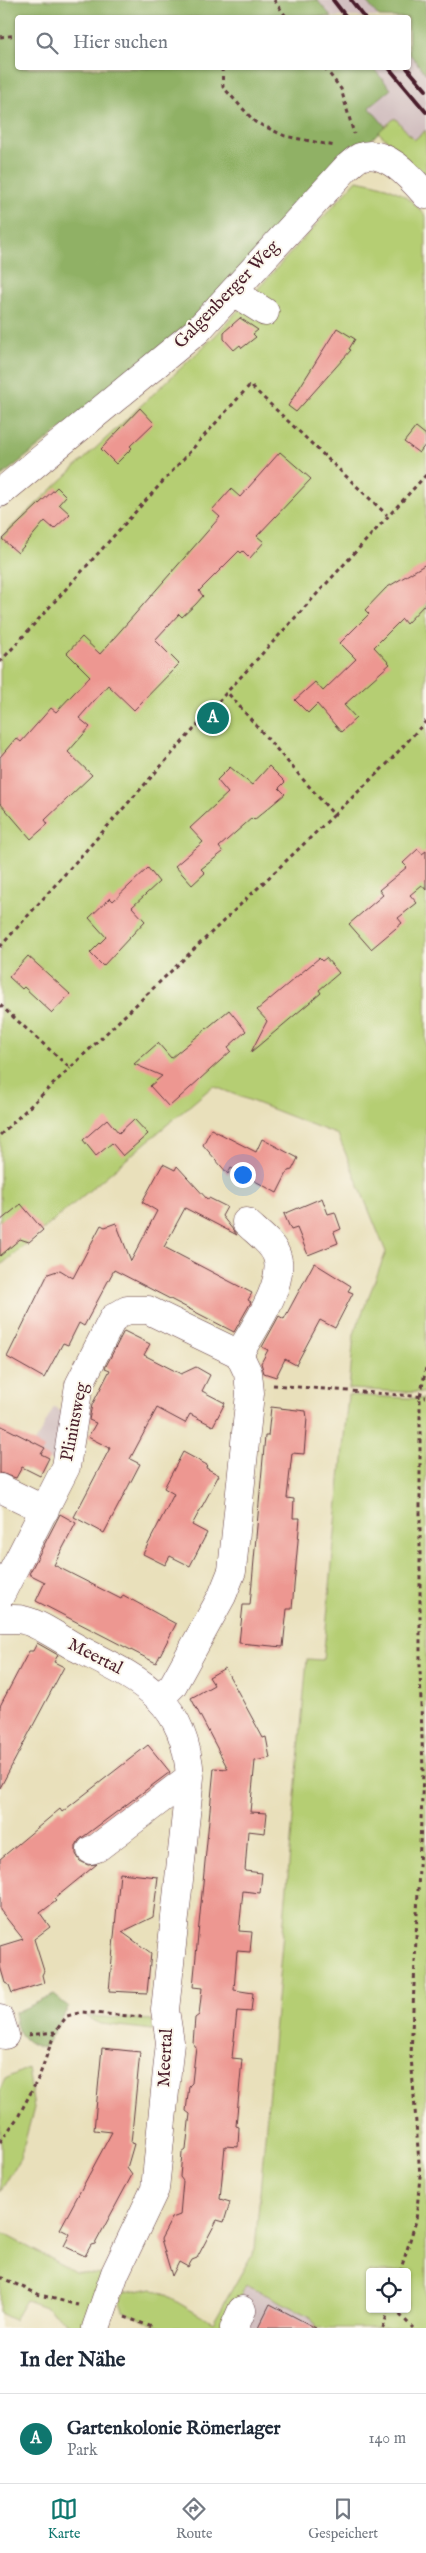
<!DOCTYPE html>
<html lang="de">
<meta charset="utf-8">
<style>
body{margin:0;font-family:"IM FELL English",serif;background:#f2f2f3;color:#1f2937}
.controls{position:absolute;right:15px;bottom:15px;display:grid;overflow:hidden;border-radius:5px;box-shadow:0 1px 4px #0004}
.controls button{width:45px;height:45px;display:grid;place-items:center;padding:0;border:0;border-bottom:1px solid #e0e1e3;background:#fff;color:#1f2937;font:25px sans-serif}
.you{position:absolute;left:242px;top:1174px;width:18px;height:18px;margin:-12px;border:4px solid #fff;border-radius:50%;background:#1a73e8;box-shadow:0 0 0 8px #1a73e833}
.badge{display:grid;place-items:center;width:32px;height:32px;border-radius:50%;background:#0f766e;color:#fff;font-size:16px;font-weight:700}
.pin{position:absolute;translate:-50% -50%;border:2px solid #fff;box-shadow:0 1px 5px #0006}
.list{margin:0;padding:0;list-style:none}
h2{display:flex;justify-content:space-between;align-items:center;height:65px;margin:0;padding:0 20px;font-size:21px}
h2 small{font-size:16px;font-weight:400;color:#747a83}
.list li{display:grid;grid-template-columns:32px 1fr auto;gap:15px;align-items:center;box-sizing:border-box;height:90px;padding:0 20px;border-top:1px solid #e0e1e3}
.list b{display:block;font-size:19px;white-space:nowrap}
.list p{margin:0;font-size:16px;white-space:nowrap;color:#747a83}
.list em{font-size:16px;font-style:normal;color:#747a83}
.icon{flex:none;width:28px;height:28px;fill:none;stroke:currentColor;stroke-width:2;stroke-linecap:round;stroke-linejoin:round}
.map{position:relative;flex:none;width:426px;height:2328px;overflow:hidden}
.search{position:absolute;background:#fff;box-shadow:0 1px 4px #0004;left:15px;right:15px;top:15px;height:55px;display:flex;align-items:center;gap:12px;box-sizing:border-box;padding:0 18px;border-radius:5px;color:#747a83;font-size:19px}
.sheet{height:155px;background:#fff}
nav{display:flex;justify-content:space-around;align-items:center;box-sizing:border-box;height:70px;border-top:1px solid #e0e1e3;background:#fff;font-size:14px;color:#747a83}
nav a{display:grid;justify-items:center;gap:2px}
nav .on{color:#0f766e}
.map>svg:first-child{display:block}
.industrial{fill:#d2bfc0}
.green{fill:#b5ce73;stroke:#80764f;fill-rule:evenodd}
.forest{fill:#90b165;stroke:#6d6848}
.building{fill:#ed9791}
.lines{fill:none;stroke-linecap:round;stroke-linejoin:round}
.minor-casing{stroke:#623c41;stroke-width:29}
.path{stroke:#623c41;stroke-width:3;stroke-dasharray:4 4;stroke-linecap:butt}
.minor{stroke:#fff;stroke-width:28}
.rail{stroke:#4a1f2b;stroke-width:4}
.labels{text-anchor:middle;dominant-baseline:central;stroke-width:4;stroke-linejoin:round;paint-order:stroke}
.street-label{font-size:18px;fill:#4a1f2b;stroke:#fbf7ec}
</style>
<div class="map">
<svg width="426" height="2328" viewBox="0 0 426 2328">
<rect width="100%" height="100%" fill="#fbf7ec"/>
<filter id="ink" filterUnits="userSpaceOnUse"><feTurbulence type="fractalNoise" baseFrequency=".02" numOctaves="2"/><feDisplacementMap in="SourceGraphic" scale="10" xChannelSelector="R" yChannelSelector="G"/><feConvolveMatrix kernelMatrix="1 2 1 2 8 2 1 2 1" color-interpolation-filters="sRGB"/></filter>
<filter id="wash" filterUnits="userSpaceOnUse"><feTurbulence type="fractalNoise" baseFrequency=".0096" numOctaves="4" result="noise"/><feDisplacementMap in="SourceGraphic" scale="20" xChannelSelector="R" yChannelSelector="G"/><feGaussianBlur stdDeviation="1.12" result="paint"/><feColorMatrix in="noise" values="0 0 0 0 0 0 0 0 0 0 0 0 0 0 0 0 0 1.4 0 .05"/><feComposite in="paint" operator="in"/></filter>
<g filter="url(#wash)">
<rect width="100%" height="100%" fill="#e9e0bb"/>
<path class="industrial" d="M317,0H365L379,17H332Z
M409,53L426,74V130L414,140L395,118L385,126L369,107L391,89L373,68H408Z
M54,1407L62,1412L59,1463L49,1459L40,1476L22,1467Z
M245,2285L310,2316L315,2326L314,2328H223Z"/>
<path class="green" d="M395,118L414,140L426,130V176L378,132Z
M357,180C389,186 404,191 426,216V1393L349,1389L354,1334L386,1252L338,1135L213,1086L0,1266V538L215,336Z
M348,1395L426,1399V2328H314L315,2325L310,2316L246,2285L223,2328H161L123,2311L120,2302L124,2293L153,2288L213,2323L255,2249L307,1659L323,1660ZM370,2272H407V2309H370Z
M85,2016L152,2020L153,2030L101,2024Z
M28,2068L34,2108L20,2159L0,2192V2089L5,2079Z
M0,2232L75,2272L102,2275L87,2328H74L48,2308L26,2300L14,2320L0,2313Z"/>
<path class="forest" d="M0,0H317L332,17L18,18V68H373L391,89L369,107L385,126L152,358L0,477Z
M365,0H426V74L409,53L408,18L379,17Z
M54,1995L69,2007L44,2048C24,2044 16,2032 14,2013Z"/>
<g id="blocks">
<path class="building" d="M240,318L258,330L253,334L256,337L242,348L240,345L234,350L224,339V332Z
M337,328L355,339L349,349L351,350L296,412L288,406Z
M140,408L154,423L130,446L132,448L116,464L101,449Z
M416,427L426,435V444L419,453L404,442Z
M280,452L311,479L257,536L264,542L250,558L243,551L241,553L239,551L199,591L203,596L196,604L182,617L179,614L155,640L179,664L134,710L108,685L79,718L90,727L68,752L92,775L45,820L48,824L31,839L0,803V757L16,738L21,742L51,708L56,712L90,676L67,653L82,637L100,654L220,517L212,510L231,489L240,497Z
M57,487L66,496L59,504L70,514L54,529L45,521L18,553L2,539Z
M426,564V603L406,624L402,619L374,647L390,664L344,705L356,718L341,732L317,704L308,713L295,700L315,682L323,691L356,659L340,643L369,614L365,610L386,588Z
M269,766L285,782L279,788L285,794L254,820L252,818L219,847L223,852L201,869L205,873L192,885L175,866L203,842L190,828L228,793L217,780L230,767L252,785Z
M418,849L422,854L426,851V890L422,885L410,895L417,903L398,918L402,923L371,949L349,924L383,895L379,890L407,867L403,863Z
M148,868L159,882L132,907L145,921L103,966L90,953L106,937L89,918L110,898L113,901Z
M28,956L70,994L52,1013L24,987L22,989L9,977Z
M319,958L322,961L326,958L339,973L319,990L321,993L251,1052L267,1021L257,1010Z
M229,1010L246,1031L228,1047L231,1051L169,1107L150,1086L162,1076L134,1064L158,1043L171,1058Z
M107,1119L119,1133L134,1119L148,1134L123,1156L112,1143L96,1156L83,1140Z
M211,1129L256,1152L262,1139L298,1158L292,1170L288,1171L277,1193L231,1168L228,1174L203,1145Z
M163,1164L175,1170L177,1166L207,1199L209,1198L227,1207L222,1216L237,1235L185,1208L164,1247L252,1293L248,1300L251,1302L234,1332L114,1270L84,1326L79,1323L68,1345L63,1343L44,1378L7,1357L48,1274L60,1270L73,1278L101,1225L105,1227L116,1223L131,1261L157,1211L142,1202Z
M322,1198L328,1214L335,1212L341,1229L334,1232L338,1243L308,1255L297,1228L291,1230L284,1214Z
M21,1204L43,1230L29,1242L20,1239L0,1256V1221Z
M314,1263L351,1286L348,1291L353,1293L335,1328L320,1320L296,1365L285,1359L276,1377L264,1373L261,1363L268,1350L262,1347L279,1316L284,1319Z
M124,1331L150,1344L144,1355L181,1374L196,1367L210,1375L202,1391L225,1403L213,1426L190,1414L185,1423L157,1408L130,1459L140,1464L104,1533L74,1517L110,1448L88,1437L96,1423L89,1420L92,1405L110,1370L105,1368Z
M271,1407L306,1411L307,1418L304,1454L292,1453L287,1498L294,1499L293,1518H300L292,1609H287L283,1647L239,1643L243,1605H250L265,1436H268Z
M0,1425L45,1448L41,1454L49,1458L40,1476L22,1467L16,1478L0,1473Z
M183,1452L207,1465L206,1468L219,1475L192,1525L207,1533L190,1566L170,1556L165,1565L143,1554L174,1494L164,1488Z
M60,1514L76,1523L54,1565L121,1599L123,1595L176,1624L156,1663L36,1601L45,1582L29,1574Z
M37,1643L58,1655L54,1662L64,1667L0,1788V1706L29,1651H33Z
M225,1668L263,1738L266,1737L270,1758L255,1761L250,1812L267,1813L265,1833L248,1831L245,1871L262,1873L260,1893L243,1891L239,1931L252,1932L250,1952L237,1951L234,1990L253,1993L251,2012L237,2011L232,2058L242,2059L236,2126L239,2127L238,2147L225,2146L220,2199L230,2202L224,2222L217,2220L197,2258L192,2260L188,2267L179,2262L172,2276L161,2239L172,2218L180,2215L183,2181L180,2177L182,2153L186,2150L189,2122L190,2114L186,2111L189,2086L192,2083L195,2055L196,2047L193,2043L195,2018L199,2015L202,1988L193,1987L214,1768L228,1769L191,1698L214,1685L209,1677Z
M148,1745L170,1772L79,1840L76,1846V1854L80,1861L88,1865L97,1864L54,1899L56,1901L40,1913L50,1927L34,1939L44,1971L42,1975L44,1983L12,1993L9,1985L5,1983L0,1966V1946L23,1939L0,1910V1859L60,1809L62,1812Z
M120,1873L158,1877L153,1917L122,1932L151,1953L147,1993L109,1991Z
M102,2048L140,2052L131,2143L134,2144L127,2168L132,2175L95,2244L91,2245L85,2256L64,2246L70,2234L60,2229L112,2132L94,2130Z
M270,2304L316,2328H258Z"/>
</g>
</g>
<g filter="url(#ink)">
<use href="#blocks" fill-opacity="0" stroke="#623c41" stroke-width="1"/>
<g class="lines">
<g class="minor-casing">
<path id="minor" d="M233,292L265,312
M0,493L198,330L347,167C351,164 356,159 360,157C385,147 412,179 426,195
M239,1354C253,1329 288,1281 276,1254C271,1242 255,1231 246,1222
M0,1488L45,1510
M0,1596L66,1467L79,1385L113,1318L127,1310H148L239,1354L248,1373L250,1393L232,1571L222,1596L173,1685L160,1698
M0,1619C7,1620 16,1618 23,1620C39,1623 62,1640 77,1648C140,1680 185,1698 190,1777L165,2010L170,2042L155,2189L115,2273L96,2328
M91,1850L97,1848L190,1777
M0,2019L5,2035
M234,2328L242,2310"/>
</g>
<path class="path" d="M274,0L287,18
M0,37L18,35
M222,68L223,87L255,122L285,136L335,146
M325,68L341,89L354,134
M0,662L250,385L387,515
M334,815L387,764L426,721
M0,947L227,692L426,475
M0,1005L70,1068L334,815L227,692
M0,1135L70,1068
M273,1385L426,1397
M28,2035L55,2032
M0,2142L18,2117L39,2077L55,2032L67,2016L82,2012L142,2017
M400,2272L416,2221L420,2176L411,2056L423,1773L420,1668V1397L426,1368
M0,2277L40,2295L78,2305
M394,2309L413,2328
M125,2317L155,2328
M383,2328L389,2309"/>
<use href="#minor" class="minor"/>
<path class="rail" d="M333,0L347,18
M351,0L365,18
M389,68L426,112
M407,68L426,90"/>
</g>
</g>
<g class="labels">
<g class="street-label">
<text transform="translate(227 295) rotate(-46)">Galgenberger Weg</text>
<text transform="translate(75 1422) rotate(-79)">Pliniusweg</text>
<text transform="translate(95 1657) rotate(27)">Meertal</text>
<text transform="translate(166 2058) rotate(-87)">Meertal</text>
</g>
</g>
</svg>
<div class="controls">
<button><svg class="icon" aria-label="locate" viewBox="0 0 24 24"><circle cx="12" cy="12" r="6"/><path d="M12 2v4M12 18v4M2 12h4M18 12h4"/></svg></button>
</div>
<div class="you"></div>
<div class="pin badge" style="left:213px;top:718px">A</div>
<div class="search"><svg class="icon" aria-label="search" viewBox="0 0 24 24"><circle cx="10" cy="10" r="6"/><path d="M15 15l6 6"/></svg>Hier suchen</div>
</div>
<section class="sheet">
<h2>In der Nähe<small></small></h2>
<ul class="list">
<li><span class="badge">A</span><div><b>Gartenkolonie Römerlager</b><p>Park</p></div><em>140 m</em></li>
</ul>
</section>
<nav>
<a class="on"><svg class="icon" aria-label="map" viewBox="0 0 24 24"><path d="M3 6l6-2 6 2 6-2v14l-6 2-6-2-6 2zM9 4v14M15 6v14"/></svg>Karte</a>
<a><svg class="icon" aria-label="directions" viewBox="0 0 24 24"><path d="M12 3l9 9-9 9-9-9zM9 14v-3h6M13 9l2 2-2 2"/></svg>Route</a>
<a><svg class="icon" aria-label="saved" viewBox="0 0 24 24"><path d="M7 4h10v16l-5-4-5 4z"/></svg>Gespeichert</a>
</nav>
